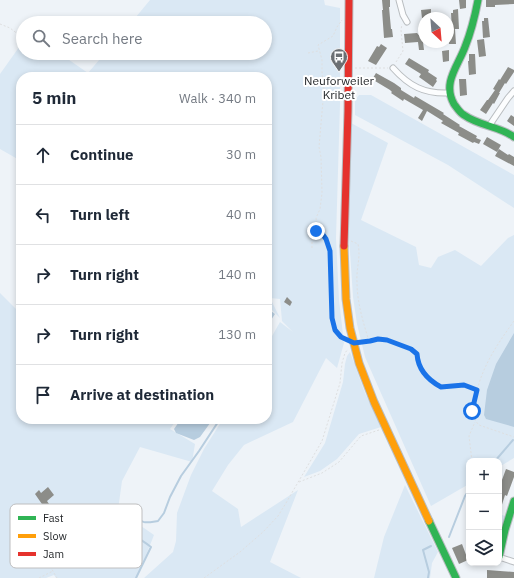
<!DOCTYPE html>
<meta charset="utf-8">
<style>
body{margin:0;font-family:"IBM Plex Sans",sans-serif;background:#f6f6f7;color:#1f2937}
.controls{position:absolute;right:12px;bottom:12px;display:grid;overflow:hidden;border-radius:8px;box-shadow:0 2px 6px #0003}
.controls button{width:36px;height:36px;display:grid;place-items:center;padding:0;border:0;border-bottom:1px solid #e0e1e3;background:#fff;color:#1f2937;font:20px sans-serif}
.compass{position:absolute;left:418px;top:12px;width:36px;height:36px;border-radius:50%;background:#fff;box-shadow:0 2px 6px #0003;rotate:154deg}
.stop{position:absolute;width:12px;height:12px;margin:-9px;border:3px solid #1a73e8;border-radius:50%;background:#fff}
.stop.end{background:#1a73e8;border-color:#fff;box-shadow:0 1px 4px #0008}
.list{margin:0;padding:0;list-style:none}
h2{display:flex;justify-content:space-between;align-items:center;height:52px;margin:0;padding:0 16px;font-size:17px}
h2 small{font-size:13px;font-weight:400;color:#747a83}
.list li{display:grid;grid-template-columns:26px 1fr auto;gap:12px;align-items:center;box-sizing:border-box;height:60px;padding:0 16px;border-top:1px solid #e0e1e3}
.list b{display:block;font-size:15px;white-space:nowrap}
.list em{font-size:13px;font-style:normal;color:#747a83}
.icon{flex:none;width:22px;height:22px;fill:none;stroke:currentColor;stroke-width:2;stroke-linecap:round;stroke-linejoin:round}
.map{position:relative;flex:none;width:514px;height:578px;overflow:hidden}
.search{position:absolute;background:#fff;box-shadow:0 2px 6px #0003;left:16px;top:16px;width:256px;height:44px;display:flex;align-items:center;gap:10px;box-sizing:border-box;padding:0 14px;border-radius:22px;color:#747a83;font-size:15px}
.panel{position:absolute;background:#fff;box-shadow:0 2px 6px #0003;left:16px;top:72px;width:256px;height:352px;border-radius:16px}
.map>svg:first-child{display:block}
.green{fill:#dae8f4}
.water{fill:#b7cddf}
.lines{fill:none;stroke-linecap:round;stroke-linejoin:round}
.stream{stroke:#b7cddf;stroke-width:2}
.building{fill:#8c8d89}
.street-casing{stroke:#b9bdc0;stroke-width:7}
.fast-casing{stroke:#b9bdc0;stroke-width:9}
.slow-casing{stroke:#b9bdc0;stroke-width:9}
.jam-casing{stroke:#b9bdc0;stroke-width:9}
.path{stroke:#dedfe0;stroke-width:1;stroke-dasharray:2 2;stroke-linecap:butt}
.street{stroke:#fcfdfe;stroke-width:5}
.fast{stroke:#30b455;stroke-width:7}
.slow{stroke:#ff9f0a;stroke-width:7}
.jam{stroke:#e5322d;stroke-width:7}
.route{stroke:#1a73e8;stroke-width:5}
.labels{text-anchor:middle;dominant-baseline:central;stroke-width:4;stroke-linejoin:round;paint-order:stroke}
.poi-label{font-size:12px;fill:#25282b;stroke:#fff}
.key{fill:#fff;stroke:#bebebf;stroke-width:1}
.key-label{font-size:11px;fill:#25282b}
</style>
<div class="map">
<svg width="514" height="578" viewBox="0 0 514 578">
<rect width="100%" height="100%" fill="#eef3f8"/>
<path class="green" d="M150,0H324L325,5L340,8V104L336,238L339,300L344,343L337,368L326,358L293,422L244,445L228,465L212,491L238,509L241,527L298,490L270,562L301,578H144L173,552L176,541L177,513L191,475L204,449L223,419H267V345L280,322L293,332L282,321L280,299L270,298L280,318L267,305V77H21V161L0,149V74L22,43H23V53H59L88,73L105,53H265V23H131Z
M359,95H371L514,175V208L448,165L355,115V100Z
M351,123L388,143L361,220L416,247L419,265L431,268L438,257L455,250L481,266L508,238L514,235V458L499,467V461H469V484L431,506L365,357L357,324L353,297L349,237Z
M0,293L21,314V419H177L170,429L195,444L192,462L140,447L122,481L118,510L154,535L137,578H56L54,575L46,578H0Z
M350,352L365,393L381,427L359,434L337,459L320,471L304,477L325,443L343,382L345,364L347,356Z
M405,485L438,552L432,563L430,578H374L384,537Z
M499,514L505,516L499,539Z"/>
<path class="water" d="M267,308L275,314L267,326Z
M514,333V427L486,419L484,415L487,390L496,364Z
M181,419H213L200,437L194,440L176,433L174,429Z"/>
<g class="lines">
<path class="stream" d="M495,461L513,440
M449,537L465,496L469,490
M136,578L151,547C136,535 130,538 131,517L134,516C144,524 145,523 158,521L164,513L170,497L181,476L199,451L220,419
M428,578L429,572L423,550L431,546"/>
</g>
<path class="building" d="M382,0H390V7H389L391,29H392L393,37L384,38L382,10H383Z
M459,0H466V8L460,9Z
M486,0H514V4L495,5V7H486Z
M431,9V15H430V18H422L421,10Z
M458,9L459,29H452L451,13H453V10Z
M484,18H488L490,37L483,38L482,21H484Z
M455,29L456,44H449L448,30Z
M417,33L424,41L423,42L424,50H419L418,42L405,43L404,34Z
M484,39L486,56L479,57L477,40Z
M381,44L387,48L376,65L368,61L377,46L379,47Z
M449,50V61L443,62L442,51Z
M469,54H475L476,74L469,75L468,61H469Z
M409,58L429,70L428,72L437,78L436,80L437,81L433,87L419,77L421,74L405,64Z
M508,67L514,70V72L506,84L505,83L499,93H500L494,104L493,103L486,114L480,110L487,100H488L495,90L493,89L499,79L500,80Z
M376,73L394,83L401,88V90L414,98L415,96L444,113L443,114L460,125L459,126L477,136L476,138L481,140L479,144L474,142L473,143L458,135L459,133L441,123L443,121L427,111L422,121L418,118L423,110L404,99L403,101L391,93L392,92L390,90L375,81L376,79L373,78Z
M459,79H466L467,95L460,96Z
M511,115L514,117V126L507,121Z
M487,137L501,145L497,152L483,144Z
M499,149L508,155L509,154L514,157V166L495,156Z
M287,297L292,302L290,306L284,302Z
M506,469L514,472V477L507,496L505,495L500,511L499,488Z
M48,487L54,495L47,501L49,504L44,507L35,494L39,490L41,493Z
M462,544L468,560L459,564L452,548Z
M487,570L514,572V578H487Z"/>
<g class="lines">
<g class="street-casing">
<path id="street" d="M399,0L403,15L407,22
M393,68C409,86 424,94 449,93
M489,126L508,98L514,91
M499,557L514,562"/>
</g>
<g class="fast-casing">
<path id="fast" d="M478,0C475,16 471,32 465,47C458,66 442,83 454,104C457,108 460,113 464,115C479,126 499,126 514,137
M429,521L456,578
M499,557L505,530L514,501"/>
</g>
<g class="slow-casing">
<path id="slow" d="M344,246L346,299L350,328L359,363L374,402L429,521"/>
</g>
<g class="jam-casing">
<path id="jam" d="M344,246L348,111L349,0"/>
</g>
<path class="path" d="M0,24L10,28L23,38
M308,53L318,51
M396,62L403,51L401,30L402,24
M355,68H388
M320,231L317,225L316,218L320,209L322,193L321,157L319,147L324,89L322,72V60L318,45L333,36L337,27L342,20
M351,241L358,244C361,257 356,269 357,282C357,302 363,322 369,341
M312,248V240L313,233L316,231L321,232C325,238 328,244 330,251C333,272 324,323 340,337C341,337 345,339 346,339
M514,321C496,346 481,368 475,399C473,409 471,417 479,425L514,437
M360,342L370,341L378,339L387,340L411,349L417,354C418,369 428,380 441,387L465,385L477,390
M472,461L469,436L475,422
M299,482L322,473L339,462L361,436L379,430
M40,549L57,578
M39,578L53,571
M204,578L240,552L263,532L278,516L286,503L322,441L340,383L342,363L345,353L348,349"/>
<use href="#street" class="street"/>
<use href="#fast" class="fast"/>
<use href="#slow" class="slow"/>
<use href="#jam" class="jam"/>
</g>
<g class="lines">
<path class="route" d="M316,231L321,232L326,239L330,251L332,318L335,330L341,337L354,343L370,341L378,339L387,340L411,349L417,354C418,369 428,380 441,387L464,385L477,390L472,411"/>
</g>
<defs>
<g id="bus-pin" transform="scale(0.9)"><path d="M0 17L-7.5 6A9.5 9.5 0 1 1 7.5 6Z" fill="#6b6f73" stroke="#fff"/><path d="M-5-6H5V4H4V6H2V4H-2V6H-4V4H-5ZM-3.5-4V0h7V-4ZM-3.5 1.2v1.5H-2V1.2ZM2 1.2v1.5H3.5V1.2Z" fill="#fff"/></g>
</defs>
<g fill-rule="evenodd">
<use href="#bus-pin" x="339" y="57"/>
</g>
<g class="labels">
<g class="poi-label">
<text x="339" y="80">Neuforweiler<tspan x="339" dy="14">Kribet</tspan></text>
</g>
</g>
<rect x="10" y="504" width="132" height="64" rx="6" class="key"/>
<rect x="18" y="516" width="18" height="4" fill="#30b455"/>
<rect x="18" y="534" width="18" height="4" fill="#ff9f0a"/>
<rect x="18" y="552" width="18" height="4" fill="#e5322d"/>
<g class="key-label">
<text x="43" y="522">Fast</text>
<text x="43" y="540">Slow</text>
<text x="43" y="558">Jam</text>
</g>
</svg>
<div class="controls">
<button>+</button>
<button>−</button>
<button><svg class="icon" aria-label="layers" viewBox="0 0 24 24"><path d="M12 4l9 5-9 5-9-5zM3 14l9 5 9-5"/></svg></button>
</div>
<svg class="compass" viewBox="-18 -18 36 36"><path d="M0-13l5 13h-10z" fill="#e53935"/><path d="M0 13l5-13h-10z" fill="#747a83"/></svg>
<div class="stop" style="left:472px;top:411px"></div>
<div class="stop end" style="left:316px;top:231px"></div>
<div class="search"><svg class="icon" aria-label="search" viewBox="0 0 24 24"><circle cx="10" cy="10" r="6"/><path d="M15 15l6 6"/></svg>Search here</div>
<section class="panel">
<h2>5 min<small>Walk · 340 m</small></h2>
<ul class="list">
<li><svg class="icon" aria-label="ahead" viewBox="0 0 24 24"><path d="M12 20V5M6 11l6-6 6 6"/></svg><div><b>Continue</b></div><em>30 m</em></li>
<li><svg class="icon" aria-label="left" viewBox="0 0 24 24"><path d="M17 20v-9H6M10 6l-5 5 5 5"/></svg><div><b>Turn left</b></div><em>40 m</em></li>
<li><svg class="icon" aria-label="right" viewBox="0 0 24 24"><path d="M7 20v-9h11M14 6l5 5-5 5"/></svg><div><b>Turn right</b></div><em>140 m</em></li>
<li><svg class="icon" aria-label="right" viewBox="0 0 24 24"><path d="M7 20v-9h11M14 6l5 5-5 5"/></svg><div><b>Turn right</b></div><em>130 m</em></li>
<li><svg class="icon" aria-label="arrive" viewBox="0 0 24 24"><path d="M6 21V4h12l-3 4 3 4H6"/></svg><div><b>Arrive at destination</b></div></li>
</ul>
</section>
</div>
